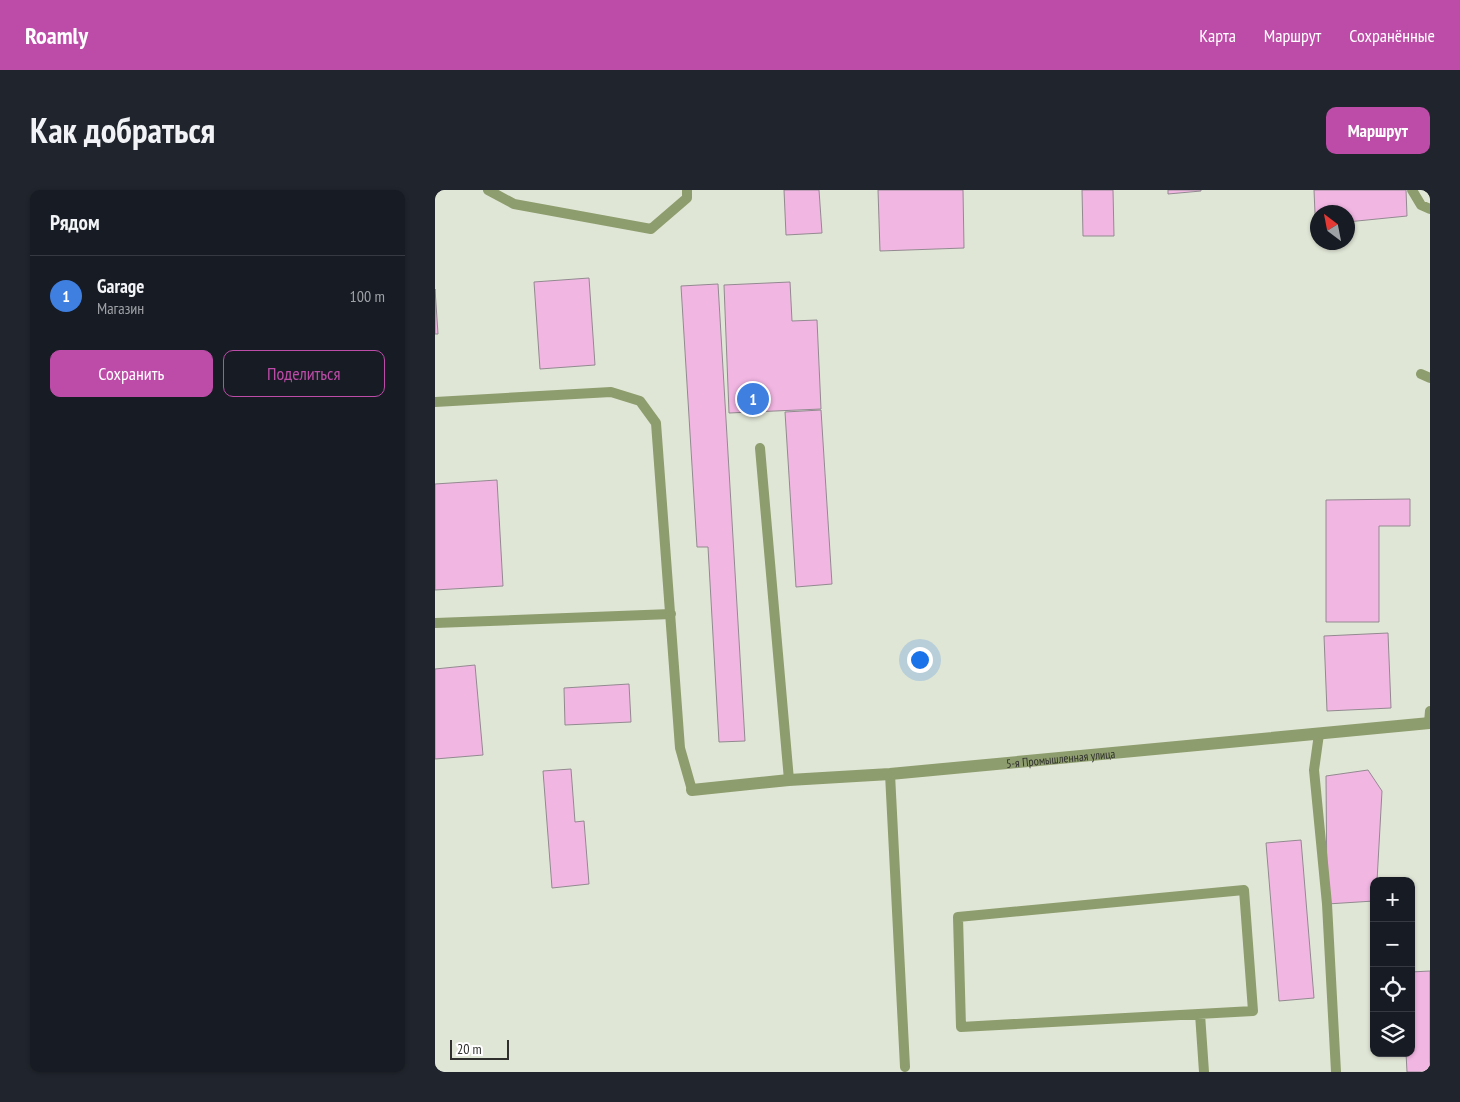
<!DOCTYPE html>
<html lang="ru">
<meta charset="utf-8">
<style>
body{margin:0;font-family:"PT Sans Narrow",sans-serif;background:#20242c;color:#f1f3f6}
.controls{position:absolute;right:15px;bottom:15px;display:grid;overflow:hidden;border-radius:10px;box-shadow:0 1px 4px #0004}
.controls button{width:45px;height:45px;display:grid;place-items:center;padding:0;border:0;border-bottom:1px solid #363941;background:#171b24;color:#f1f3f6;font:25px sans-serif}
.compass{position:absolute;left:875px;top:15px;width:45px;height:45px;border-radius:50%;background:#171b24;box-shadow:0 1px 4px #0004;rotate:328deg}
.scale{position:absolute;left:15px;bottom:12px;width:59px;box-sizing:border-box;padding-left:5px;border:2px solid #2f302d;border-top:0;font-size:14px;line-height:18px;white-space:nowrap;color:#2f302d;-webkit-text-stroke:4px #fff;paint-order:stroke}
.you{position:absolute;left:484px;top:469px;width:18px;height:18px;margin:-12px;border:4px solid #fff;border-radius:50%;background:#1a73e8;box-shadow:0 0 0 8px #1a73e833}
.badge{display:grid;place-items:center;width:32px;height:32px;border-radius:50%;background:#bd4ca8;color:#fff;font-size:16px;font-weight:700}
.pin{position:absolute;translate:-50% -50%;border:2px solid #fff;box-shadow:0 1px 5px #0006}
.list{margin:0;padding:0;list-style:none}
h2{display:flex;justify-content:space-between;align-items:center;height:65px;margin:0;padding:0 20px;font-size:21px}
h2 small{font-size:16px;font-weight:400;color:#9ea1a6}
.list li{display:grid;grid-template-columns:32px 1fr auto;gap:15px;align-items:center;box-sizing:border-box;height:80px;padding:0 20px;border-top:1px solid #363941}
.list b{display:block;font-size:19px;white-space:nowrap}
.list p{margin:0;font-size:16px;white-space:nowrap;color:#9ea1a6}
.list em{font-size:16px;font-style:normal;color:#9ea1a6}
.actions{display:flex;gap:10px;padding:15px 20px}
.actions a{flex:1;padding:11px 0;border:1px solid #bd4ca8;border-radius:10px;text-align:center;font-size:18px;color:#bd4ca8}
.actions .main{background:#bd4ca8;color:#fff}
.icon{flex:none;width:28px;height:28px;fill:none;stroke:currentColor;stroke-width:2;stroke-linecap:round;stroke-linejoin:round}
.map{position:relative;flex:none;width:995px;height:882px;overflow:hidden;border-radius:10px}
header{display:flex;align-items:center;gap:30px;box-sizing:border-box;height:70px;padding:0 25px;background:#bd4ca8;color:#fff}
header strong{font-size:24px}
nav{display:flex;gap:28px;margin-inline-start:auto;font-size:18px}
.intro{display:flex;align-items:center;justify-content:space-between;box-sizing:border-box;height:120px;padding:0 30px}
h1{margin:0;font-size:35px}
.button{padding:12px 22px;border-radius:10px;background:#bd4ca8;color:#fff;font-size:18px;font-weight:700}
main{display:flex;gap:30px;padding:0 30px}
aside{flex:1;background:#171b24;border-radius:10px;box-shadow:0 1px 4px #0004}
.map>svg:first-child{display:block}
.built{fill:#e0e6d6;fill-rule:evenodd}
.building{fill:#f2b6e3;stroke:#928a90}
.lines{fill:none;stroke-linecap:round;stroke-linejoin:round}
.lane{stroke:#8e9d6e;stroke-width:10}
.street{stroke:#8e9d6e;stroke-width:12}
.labels{text-anchor:middle;dominant-baseline:central;stroke-width:4;stroke-linejoin:round;paint-order:stroke}
.street-label{font-size:12px;fill:#2f302d;stroke:#fff}
</style>
<header>
<strong>Roamly</strong>
<nav><a>Карта</a><a>Маршрут</a><a>Сохранённые</a></nav>
</header>
<div class="intro"><h1>Как добраться</h1><a class="button">Маршрут</a></div>
<main>
<aside>
<h2>Рядом<small></small></h2>
<ul class="list">
<li><span class="badge" style="background:#3f7fe0">1</span><div><b>Garage</b><p>Магазин</p></div><em>100 m</em></li>
</ul>
<div class="actions"><a class="main">Сохранить</a><a>Поделиться</a></div>
</aside>
<div class="map">
<svg width="995" height="882" viewBox="0 0 995 882">
<rect width="100%" height="100%" fill="#ecefe6"/>
<path class="built" d="M0,0H995V882H0ZM882,22H912V52H882ZM939,691H976V863H939Z"/>
<path class="building" d="M349,0H384L387,43L351,45Z
M443,0H528L529,58L445,61Z
M647,0H678L679,46H648Z
M733,0H766V1L733,4Z
M879,0H971L972,26L912,32V22H882L881,47Z
M154,88L160,175L105,179L99,92Z
M355,92L357,131L382,130L386,219L294,223L289,95Z
M283,94L310,551L284,552L273,357H262L246,96Z
M0,99L3,144H0Z
M386,220L397,394L361,397L350,222Z
M62,290L68,396L0,400V294Z
M975,309V336H944V432H891V310Z
M953,443L956,518L892,521L889,446Z
M40,475L48,565L0,569V479Z
M194,494L196,532L130,535L129,498Z
M136,579L140,632L149,631L154,694L117,698L108,581Z
M933,580L947,601L942,691H939V711L892,714L891,586Z
M866,650L879,808L844,811L831,653Z
M995,781V882H972L971,863H976V782Z"/>
<g class="lines">
<path class="lane" d="M53,0L79,14L216,39L252,8V0
M977,0L986,15L995,19
M986,184L995,188
M0,212L176,202L205,211L221,233L245,558L257,600
M325,258L354,590
M0,433L236,424
M994,533L995,521
M884,544L879,580L892,714L901,882
M455,584L470,877
M809,700L818,821L526,837L523,727Z
M765,824L769,882"/>
<path class="street" id="s1" d="M257,600L354,590L455,584L995,533"/>
</g>
<g class="labels">
<g class="street-label">
<text stroke="none"><textPath href="#s1" startOffset="370">5-я Промышленная улица</textPath></text>
</g>
</g>
</svg>
<div class="controls">
<button>+</button>
<button>−</button>
<button><svg class="icon" aria-label="locate" viewBox="0 0 24 24"><circle cx="12" cy="12" r="6"/><path d="M12 2v4M12 18v4M2 12h4M18 12h4"/></svg></button>
<button><svg class="icon" aria-label="layers" viewBox="0 0 24 24"><path d="M12 4l9 5-9 5-9-5zM3 14l9 5 9-5"/></svg></button>
</div>
<svg class="compass" viewBox="-18 -18 36 36"><path d="M0-13l5 13h-10z" fill="#e53935"/><path d="M0 13l5-13h-10z" fill="#9ea1a6"/></svg>
<div class="scale">20 m</div>
<div class="you"></div>
<div class="pin badge" style="left:318px;top:209px;background:#3f7fe0">1</div>
</div>
</main>
